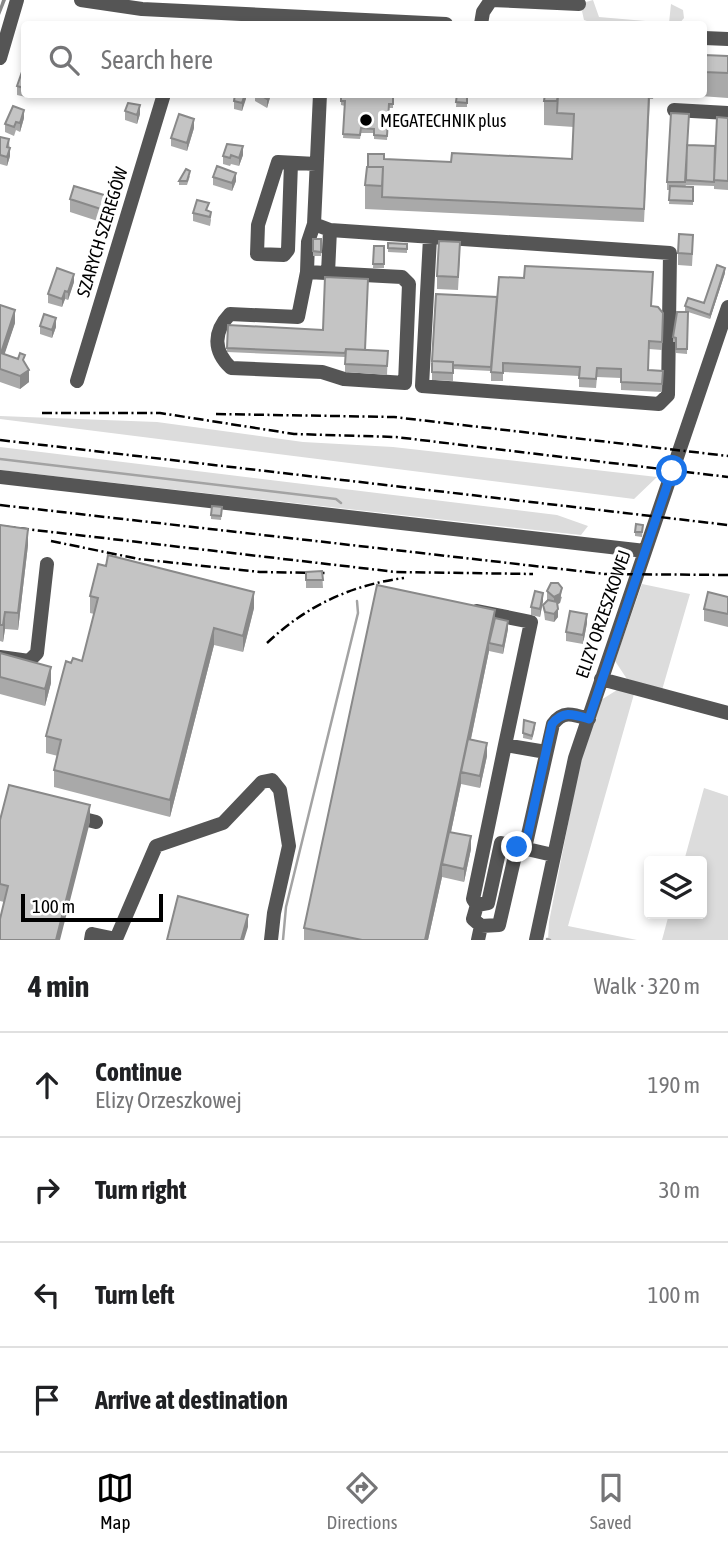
<!DOCTYPE html>
<meta charset="utf-8">
<style>
body{margin:0;font-family:"Asap Condensed",sans-serif;background:#f6f6f6;color:#202124}
.controls{position:absolute;right:21px;bottom:21px;display:grid;overflow:hidden;border-radius:7px;box-shadow:0 4px 10px #0003}
.controls button{width:63px;height:63px;display:grid;place-items:center;padding:0;border:0;border-bottom:2px solid #e0e0e0;background:#fff;color:#202124;font:35px sans-serif}
.scale{position:absolute;left:21px;bottom:18px;width:142px;box-sizing:border-box;padding-left:7px;border:4px solid #000;border-top:0;font-size:19px;line-height:24px;white-space:nowrap;color:#000;-webkit-text-stroke:5px #fff;paint-order:stroke}
.stop{position:absolute;width:21px;height:21px;margin:-16px;border:5px solid #1a73e8;border-radius:50%;background:#fff}
.stop.end{background:#1a73e8;border-color:#fff;box-shadow:0 2px 7px #0008}
.list{margin:0;padding:0;list-style:none}
h2{display:flex;justify-content:space-between;align-items:center;height:91px;margin:0;padding:0 28px;font-size:30px}
h2 small{font-size:23px;font-weight:400;color:#757577}
.list li{display:grid;grid-template-columns:46px 1fr auto;gap:21px;align-items:center;box-sizing:border-box;height:105px;padding:0 28px;border-top:2px solid #e0e0e0}
.list b{display:block;font-size:26px;white-space:nowrap}
.list p{margin:0;font-size:23px;white-space:nowrap;color:#757577}
.list em{font-size:23px;font-style:normal;color:#757577}
.icon{flex:none;width:38px;height:38px;fill:none;stroke:currentColor;stroke-width:2;stroke-linecap:round;stroke-linejoin:round}
.map{position:relative;flex:none;width:728px;height:940px;overflow:hidden}
.search{position:absolute;background:#fff;box-shadow:0 4px 10px #0003;left:21px;right:21px;top:21px;height:77px;display:flex;align-items:center;gap:18px;box-sizing:border-box;padding:0 24px;border-radius:7px;color:#757577;font-size:26px}
.sheet{height:511px;background:#fff}
nav{display:flex;justify-content:space-around;align-items:center;box-sizing:border-box;height:98px;border-top:2px solid #e0e0e0;background:#fff;font-size:19px;color:#757577}
nav a{display:grid;justify-items:center;gap:4px}
nav .on{color:#000}
.map>svg:first-child{display:block}
.green{fill:#dcdcdc}
.lines{fill:none;stroke-linecap:round;stroke-linejoin:round}
.stream{stroke:#a3a3a3;stroke-width:2.5}
.minor{stroke:#555;stroke-width:14}
.rail{stroke:#000;stroke-width:2.5;stroke-dasharray:10 3.5 2 3.5;stroke-linecap:butt}
.wall{fill:#a9a9a9}
.shaded-wall{fill:#898989}
.building{fill:#c4c4c4;stroke:#898989;stroke-width:2}
.route{stroke:#1a73e8;stroke-width:9}
.poi-dot{fill:#000;stroke:#fff;stroke-width:2.5}
.labels{text-anchor:middle;dominant-baseline:central;stroke-width:7;stroke-linejoin:round;paint-order:stroke}
.poi-label{font-size:18px;fill:#000;stroke:#fff;text-anchor:start}
.street-label{font-size:18px;fill:#000;stroke:#fff}
</style>
<div class="map">
<svg width="728" height="940" viewBox="0 0 728 940">
<rect width="100%" height="100%" fill="#fff"/>
<path class="green" d="M593,0L599,17L669,23L671,4L683,10L684,18L679,24L590,22L584,20L582,11L586,2Z
M0,416L157,422L303,442L393,447L657,477L634,499L0,419Z
M0,447L557,515L588,526L581,535L544,531L0,470Z
M642,584L690,594L662,690L627,679L615,661Z
M617,690L634,694L568,926L637,940H548L549,922L581,757L601,700Z
M704,788L728,796V940H662L669,914H702V861H684Z"/>
<g class="lines">
<path class="stream" d="M0,459L336,499L341,503
M547,939L550,940
M283,940L286,907L358,613L357,601"/>
<path class="minor" d="M81,0L142,9L446,24
M481,24L483,12L491,0L579,4
M704,38L728,39
M0,58L17,0
M320,94L314,224L330,230L670,253L668,395L659,404L422,386L430,238
M674,110L728,113
M291,163L288,250L284,255L257,254L258,225L278,162L316,164
M307,272L402,277L409,284L405,383L344,379L322,372L231,368C213,351 213,332 230,314L298,317Z
M307,272L308,242L314,224
M328,273L330,230
M77,381L164,94
M0,477L645,551
M477,611L531,622L505,745
M0,657L29,661L37,653L47,564
M601,679L728,713
M72,816L96,822
M517,847L499,925L481,926L473,919L477,905L488,903L501,843C519,847 536,851 553,855
M525,848L553,724C563,710 573,714 589,719
M477,905L473,899L505,745L546,752
M91,940L92,934L116,939L156,846L223,823L262,782L272,780L280,790L289,846L274,913L271,940
M478,940L481,926
M536,940L575,758L728,307"/>
<path class="rail" d="M42,413H160L294,434L396,437L728,477
M216,414L394,417L728,456
M0,440L728,525
M0,505L605,574L728,575
M0,526L396,572L533,574
M51,541L139,559L260,572L325,573
M267,643C306,606 351,585 404,578"/>
</g>
<path class="wall" d="M704,55L728,56V98L672,94H704Z
M24,69V94H31L30,98L17,95V86Z
M235,94H253L252,97L246,95L242,111L234,109V101Z
M255,94H271L267,108L255,101Z
M337,94H393V108H389L387,140L374,139V133H361L360,139L343,138L345,106L341,105V96Z
M457,94H467V107H456Z
M544,94H654L653,99H650L644,222L365,209V185L384,159L451,162L572,159L574,127L544,125Z
M125,111L140,114L137,124L125,120Z
M24,118L20,132L16,130L14,136L5,132V124Z
M728,118V190L714,189V186L686,185L685,187H693V205L669,204L670,190H667V182L688,145L715,146Z
M194,128L187,151L171,146V138Z
M0,137L9,139L10,156L7,166L0,164Z
M243,155L239,166L231,164L230,166L223,164V156Z
M190,176L187,185H179V181Z
M213,177L236,181L232,191L213,185Z
M70,199L114,211L110,225L70,212Z
M209,211L211,220L210,226L193,221V213Z
M313,239H321V256H313Z
M388,243L407,244V253L388,252Z
M374,246H384V268H373Z
M693,248L692,266L678,265V253Z
M460,254L458,290L437,289V276Z
M725,273L710,319L685,311V306L704,303Z
M74,282L68,300L65,299L62,307L48,303V294Z
M0,305L15,323L4,354L25,363L29,382L20,389L0,382Z
M651,306L663,321L662,350L649,349L648,370L663,371L662,392L621,390V378L597,377L596,388L579,387V376L503,372V381H491V371L453,369V381L432,380V372Z
M688,312L687,354L676,353V342H673V337Z
M40,326L56,327L52,338L40,334Z
M227,348L388,351L387,375L345,372V357L227,352Z
M222,507L221,520L211,519V515Z
M0,525L28,545L18,630L5,629L3,642L0,641Z
M643,525L642,537L635,536V532Z
M322,571L323,588H306V572Z
M547,591L562,597L560,603L557,604L558,617L554,622L545,620L543,605L547,600Z
M90,596L254,608L243,652L214,645L170,817L54,787V770L58,756L46,753V736L71,663L82,661L94,614L90,613Z
M728,597V627L704,621V609Z
M543,601L540,617L531,615V607Z
M495,618L508,629L503,654L489,651L471,739L487,756L480,788L461,784L451,832L471,849L464,882L442,877L428,940H304V928Z
M587,623L583,644L566,641V632Z
M0,653L51,683L45,706L0,694Z
M524,720L535,728L532,740L523,738Z
M0,820L90,822L4,902L0,901Z"/>
<path class="shaded-wall" d="M2,0H6L0,15V6Z
M245,94H246V99L242,111V103Z
M269,94H271L267,108V99Z
M140,105V114L137,124V115Z
M24,110V118L20,132V123Z
M194,119V128L187,151V143Z
M243,146V155L239,166V158Z
M10,148V156L7,166V157Z
M236,173V181L232,191V183Z
M114,198V211L110,225V212Z
M725,268V273L710,319V315Z
M74,274V282L68,300V292Z
M65,291V299L62,307V299Z
M15,310V323L1,365V353Z
M56,318V327L52,338V330Z
M29,370V382L20,389V376Z
M28,529V545L18,630V613Z
M562,588L560,603L554,606V597Z
M254,592V608L243,652V636Z
M543,593V601L540,617V609Z
M558,609V617L554,622V614Z
M495,610V627L489,643V651L464,772H461V784L444,865L442,864V877L428,940H425Z
M5,612V629L3,642V625Z
M587,614V623L583,644V635Z
M508,621V629L503,654V646Z
M214,628V645L170,817V800Z
M51,667V683L45,706V689Z
M487,743V756L480,788V776Z
M90,805V822L60,940H56Z
M471,836V849L464,882V869Z
M248,915V927L244,940H241Z"/>
<path class="building" d="M704,55L728,56V73L704,72Z
M23,69H24V88L17,86Z
M235,94H245L242,103L234,101Z
M259,94H269L267,99Z
M341,94H393V104H389L387,136L374,135V129L361,128L360,135L343,134L345,101H341Z
M457,94H467V103L456,102Z
M545,94H558L557,101H544Z
M558,94H649L644,209L382,197L383,167H368V154H384V159L451,162L452,153L572,159L574,114L557,113Z
M128,103L140,105L137,115L125,111Z
M13,106L24,110L20,123L16,122L14,127L5,124Z
M671,113L689,114L685,182H667Z
M179,114L194,119L187,143L171,138Z
M717,117L728,118V181L714,180Z
M0,137L9,139L7,147L10,148L7,157L0,155Z
M227,144L243,146L239,158L231,155L230,158L223,156Z
M687,145L715,146L714,182L686,180Z
M217,166L236,173L232,183L213,177Z
M367,167H383L382,186L365,185Z
M186,169L190,171L187,181H179Z
M74,186L114,198L110,212L70,199Z
M670,186L693,187V201L669,200Z
M197,200L209,203L206,210L211,212L210,217L193,213Z
M679,234L693,235L692,254L678,253Z
M313,239H321V252L313,251Z
M439,241L460,242L458,277L437,276Z
M388,243L407,244V249L388,248Z
M374,246H384V264H373Z
M717,265L725,268L710,315L685,306L688,298L704,303Z
M525,266L653,272L651,306L658,307L663,313L662,342L649,341L648,370L663,371L662,384L621,382V369L597,368L596,379L579,378L580,367L503,363V373L491,372L499,277L524,278Z
M57,268L74,274L68,292L65,291L62,299L48,294Z
M325,277L368,279L365,350L346,349L345,353L227,348L228,325L323,330Z
M436,294L497,297L491,367L453,365V362L432,361Z
M0,305L15,310L1,353L18,359L20,353L25,355L23,360L29,370L20,376L0,369Z
M677,312H688L687,349H676V338L673,337Z
M44,314L56,318L52,330L40,326Z
M346,349L388,351L387,366L345,364Z
M432,361L453,362V373L432,372Z
M212,506L222,507L221,516L211,515Z
M636,524L643,525L642,532H635Z
M0,525L28,529L18,613L5,612L3,625H0Z
M108,555L254,592L243,636L214,628L170,800L54,770L61,740L46,736L66,661L71,663L73,658L82,661L98,598L90,596L98,564L106,566Z
M322,571L323,580H306V572Z
M551,583H558L562,588L560,594L554,597L547,591Z
M377,585L495,610L425,940H362L304,928Z
M535,591L543,593L540,609L531,607Z
M708,592L728,597V614L704,609Z
M548,600L557,602L558,609L554,614L545,612L543,605Z
M570,611L587,614L583,635L566,632Z
M495,618L508,621L503,646L489,643Z
M0,653L51,667L45,689L0,677Z
M524,720L535,723L532,736L523,733Z
M468,739L487,743L480,776L461,772Z
M9,785L90,805L56,940H0V919L8,886L0,884V820Z
M449,832L471,836L464,869L442,864Z
M178,896L248,915L241,940H167Z"/>
<g class="lines">
<path class="route" d="M517,847L525,848L552,724C563,710 573,714 589,719L672,471"/>
</g>
<circle class="poi-dot" cx="366" cy="120" r="7"/>
<g class="labels">
<g class="poi-label">
<text x="380" y="120">MEGATECHNIK plus</text>
</g>
<g class="street-label">
<text transform="translate(102 232) rotate(-73)">SZARYCH SZEREGÓW</text>
<text transform="translate(603 614) rotate(-71)">ELIZY ORZESZKOWEJ</text>
</g>
</g>
</svg>
<div class="controls">
<button><svg class="icon" aria-label="layers" viewBox="0 0 24 24"><path d="M12 4l9 5-9 5-9-5zM3 14l9 5 9-5"/></svg></button>
</div>
<div class="scale">100 m</div>
<div class="stop" style="left:672px;top:471px"></div>
<div class="stop end" style="left:517px;top:847px"></div>
<div class="search"><svg class="icon" aria-label="search" viewBox="0 0 24 24"><circle cx="10" cy="10" r="6"/><path d="M15 15l6 6"/></svg>Search here</div>
</div>
<section class="sheet">
<h2>4 min<small>Walk · 320 m</small></h2>
<ul class="list">
<li><svg class="icon" aria-label="ahead" viewBox="0 0 24 24"><path d="M12 20V5M6 11l6-6 6 6"/></svg><div><b>Continue</b><p>Elizy Orzeszkowej</p></div><em>190 m</em></li>
<li><svg class="icon" aria-label="right" viewBox="0 0 24 24"><path d="M7 20v-9h11M14 6l5 5-5 5"/></svg><div><b>Turn right</b></div><em>30 m</em></li>
<li><svg class="icon" aria-label="left" viewBox="0 0 24 24"><path d="M17 20v-9H6M10 6l-5 5 5 5"/></svg><div><b>Turn left</b></div><em>100 m</em></li>
<li><svg class="icon" aria-label="arrive" viewBox="0 0 24 24"><path d="M6 21V4h12l-3 4 3 4H6"/></svg><div><b>Arrive at destination</b></div></li>
</ul>
</section>
<nav>
<a class="on"><svg class="icon" aria-label="map" viewBox="0 0 24 24"><path d="M3 6l6-2 6 2 6-2v14l-6 2-6-2-6 2zM9 4v14M15 6v14"/></svg>Map</a>
<a><svg class="icon" aria-label="directions" viewBox="0 0 24 24"><path d="M12 3l9 9-9 9-9-9zM9 14v-3h6M13 9l2 2-2 2"/></svg>Directions</a>
<a><svg class="icon" aria-label="saved" viewBox="0 0 24 24"><path d="M7 4h10v16l-5-4-5 4z"/></svg>Saved</a>
</nav>
